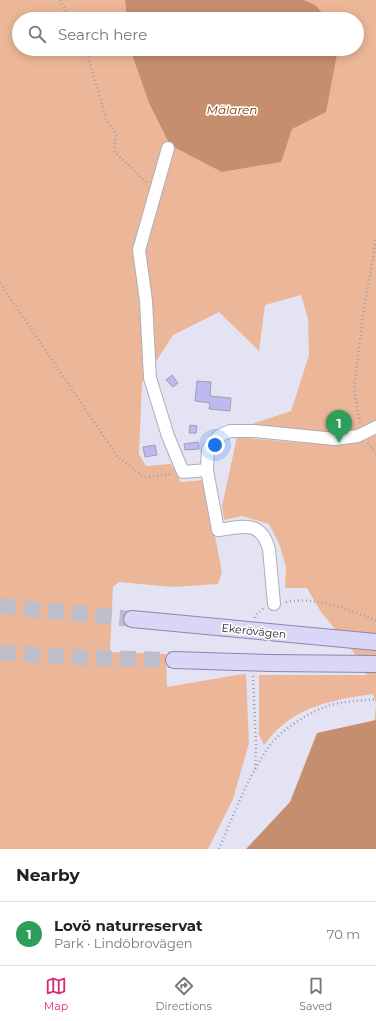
<!DOCTYPE html>
<meta charset="utf-8">
<style>
body{margin:0;font-family:Montserrat,sans-serif;background:#f2f2f2;color:#222}
.you{position:absolute;left:215px;top:445px;width:14px;height:14px;margin:-10px;border:3px solid #fff;border-radius:50%;background:#1a73e8;box-shadow:0 0 0 6px #1a73e833}
.badge{display:grid;place-items:center;width:26px;height:26px;border-radius:50%;background:#db2777;color:#fff;font-size:13px;font-weight:700}
.pin{position:absolute;translate:-50% -33px;filter:drop-shadow(0 1px 2px #0008)}
.pin::after{content:'';position:absolute;top:21px;width:14px;height:12px;background:inherit;clip-path:polygon(0 0,100% 0,50% 100%)}
.list{margin:0;padding:0;list-style:none}
h2{display:flex;justify-content:space-between;align-items:center;height:52px;margin:0;padding:0 16px;font-size:17px}
h2 small{font-size:13px;font-weight:400;color:#767676}
.list li{display:grid;grid-template-columns:26px 1fr auto;gap:12px;align-items:center;box-sizing:border-box;height:64px;padding:0 16px;border-top:1px solid #e0e0e0}
.list b{display:block;font-size:15px;white-space:nowrap}
.list p{margin:0;font-size:13px;white-space:nowrap;color:#767676}
.list em{font-size:13px;font-style:normal;color:#767676}
.icon{flex:none;width:22px;height:22px;fill:none;stroke:currentColor;stroke-width:2;stroke-linecap:round;stroke-linejoin:round}
.map{position:relative;flex:none;width:376px;height:849px;overflow:hidden}
.search{position:absolute;background:#fff;box-shadow:0 2px 10px #0003;left:12px;right:12px;top:12px;height:44px;display:flex;align-items:center;gap:10px;box-sizing:border-box;padding:0 14px;border-radius:22px;color:#767676;font-size:15px}
.sheet{height:116px;background:#fff}
nav{display:flex;justify-content:space-around;align-items:center;box-sizing:border-box;height:56px;border-top:1px solid #e0e0e0;background:#fff;font-size:11px;color:#767676}
nav a{display:grid;justify-items:center;gap:2px}
nav .on{color:#db2777}
.map>svg:first-child{display:block}
.green{fill:#ecb798}
.water{fill:#c58f6f}
.building{fill:#bfb9f2;stroke:#a09fad}
.lines{fill:none;stroke-linecap:round;stroke-linejoin:round}
.major-tunnel{stroke:#bebecb;stroke-width:16;stroke-dasharray:16 8;stroke-linecap:butt}
.minor-casing{stroke:#aeadbb;stroke-width:14}
.major-casing{stroke:#8b87ae;stroke-width:18}
.path{stroke:#9f9fab;stroke-width:2.5;stroke-dasharray:1 3;stroke-linecap:butt}
.minor{stroke:#fff;stroke-width:12}
.major{stroke:#d9d6f8;stroke-width:16}
.major-bridge-casing{stroke:#8b87ae;stroke-width:18;stroke-linecap:butt}
.major-bridge{stroke:#d9d6f8;stroke-width:16}
.labels{text-anchor:middle;dominant-baseline:central;stroke-width:3.5;stroke-linejoin:round;paint-order:stroke}
.street-label{font-size:11px;fill:#28282d;stroke:#fff}
.water-label{font-size:12px;font-style:italic;fill:#7d3a02;stroke:#fff}
</style>
<div class="map">
<svg width="376" height="849" viewBox="0 0 376 849">
<rect width="100%" height="100%" fill="#e4e3f3"/>
<path class="green" d="M0,0H125L127,19H19V49H132L133,57L222,172L264,165L230,49H357V19H221L215,0H376V770L374,727L376,704L373,694C339,699 305,704 278,729C273,733 268,740 264,745L259,735V675H367L360,661L341,636L321,612L307,588H285L286,567L280,546L269,524L242,516L224,520L222,506L237,437L303,443L304,432L246,426L291,411L309,355L308,319L301,295L265,305L259,351L219,312L173,335L142,383L139,454L146,466L171,464L181,482L204,480L222,572L218,584L173,587L119,582L113,587L110,652L166,654L167,687L237,675L246,674L249,743L233,799L208,849H0Z"/>
<path class="water" d="M125,0H304L315,5L328,19H127Z
M132,49H338L326,112L292,129L281,162L222,172L170,145L149,103L133,57Z
M376,720V849H246L290,802L317,733Z"/>
<path class="building" d="M172,375L178,383L173,387L166,380Z
M197,381L211,382L210,396L231,398L230,411L209,409L210,403L195,401Z
M190,425L197,426L196,433H189Z
M198,442L199,449L185,450L184,444Z
M155,445L157,455L145,457L143,447Z"/>
<g class="lines">
<path class="major-tunnel" d="M0,606L132,619
M0,653L94,658L174,660"/>
<g class="minor-casing">
<path id="minor" d="M168,148L139,250L146,301L150,378L168,436L183,472L207,470
M274,604L269,549C260,519 243,527 218,530L207,470L208,449L219,436L230,431H254L335,439L358,436L376,427"/>
</g>
<g class="major-casing">
<path id="major" d="M132,619L238,629
M269,632L376,642
M174,660L236,662
M269,663L376,664"/>
</g>
<path class="path" d="M60,0L70,19
M86,49L106,119L116,134L114,151L147,183
M0,283L117,456L144,477L172,474
M360,423L354,389L363,315L376,240
M368,443L376,453
M286,602C317,596 347,610 376,620
M255,618L257,613L264,608
M253,676L256,747L255,769
M219,849C234,814 248,776 270,745C284,728 305,715 325,707C340,701 360,701 376,699"/>
<use href="#minor" class="minor"/>
<use href="#major" class="major"/>
<g class="major-bridge-casing">
<path id="major-bridge" d="M238,629L269,632
M236,662L269,663"/>
</g>
<use href="#major-bridge" class="major-bridge"/>
</g>
<g class="labels">
<g class="street-label">
<text transform="translate(254 631) rotate(6)">Ekerövägen</text>
</g>
<g class="water-label">
<text x="232" y="109">Mälaren</text>
</g>
</g>
</svg>
<div class="you"></div>
<div class="pin badge" style="left:339px;top:443px;background:#2e9e5b">1</div>
<div class="search"><svg class="icon" aria-label="search" viewBox="0 0 24 24"><circle cx="10" cy="10" r="6"/><path d="M15 15l6 6"/></svg>Search here</div>
</div>
<section class="sheet">
<h2>Nearby<small></small></h2>
<ul class="list">
<li><span class="badge" style="background:#2e9e5b">1</span><div><b>Lovö naturreservat</b><p>Park · Lindöbrovägen</p></div><em>70 m</em></li>
</ul>
</section>
<nav>
<a class="on"><svg class="icon" aria-label="map" viewBox="0 0 24 24"><path d="M3 6l6-2 6 2 6-2v14l-6 2-6-2-6 2zM9 4v14M15 6v14"/></svg>Map</a>
<a><svg class="icon" aria-label="directions" viewBox="0 0 24 24"><path d="M12 3l9 9-9 9-9-9zM9 14v-3h6M13 9l2 2-2 2"/></svg>Directions</a>
<a><svg class="icon" aria-label="saved" viewBox="0 0 24 24"><path d="M7 4h10v16l-5-4-5 4z"/></svg>Saved</a>
</nav>
